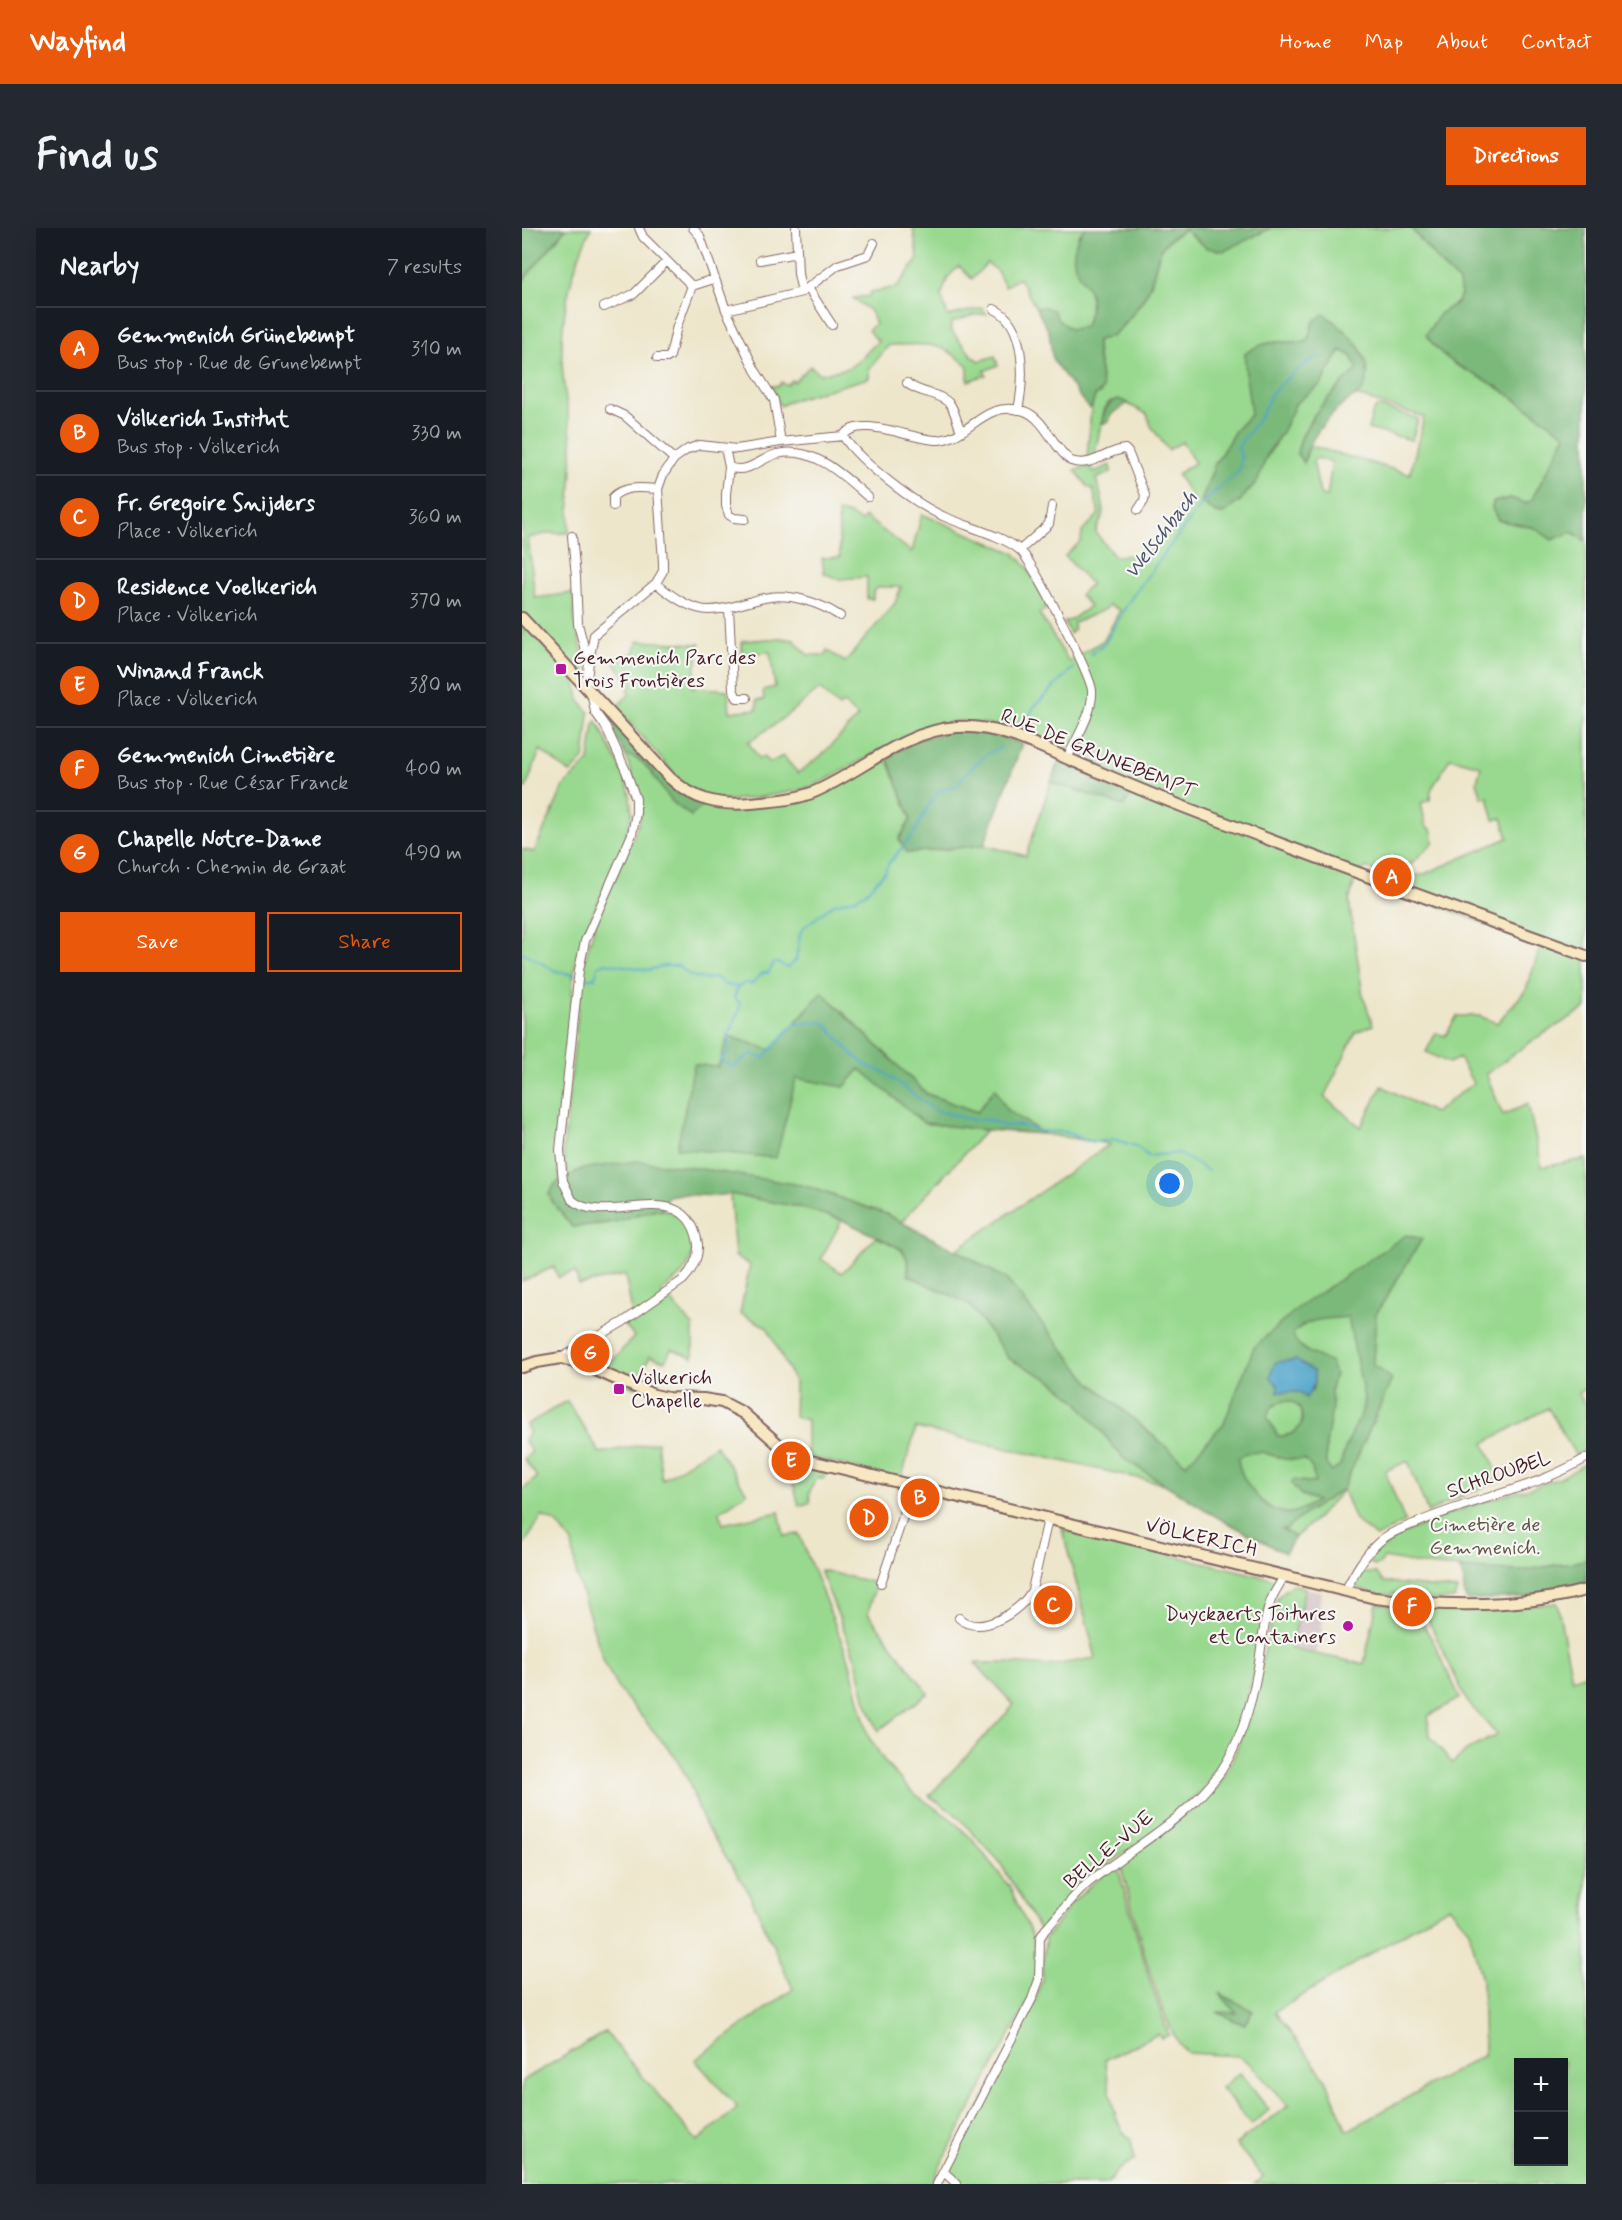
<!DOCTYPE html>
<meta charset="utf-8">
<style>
body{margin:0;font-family:Mynerve,sans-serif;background:#242831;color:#f1f3f6}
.controls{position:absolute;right:18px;bottom:18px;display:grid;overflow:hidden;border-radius:0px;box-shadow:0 6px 24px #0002}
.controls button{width:54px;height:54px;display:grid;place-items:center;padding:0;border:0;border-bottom:2px solid #363941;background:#171b24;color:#f1f3f6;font:30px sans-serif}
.you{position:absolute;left:648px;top:956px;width:21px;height:21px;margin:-15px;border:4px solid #fff;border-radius:50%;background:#1a73e8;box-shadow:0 0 0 9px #1a73e833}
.badge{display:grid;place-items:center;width:39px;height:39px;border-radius:50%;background:#ea580c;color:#fff;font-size:20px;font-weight:700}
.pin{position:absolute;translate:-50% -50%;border:3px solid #fff;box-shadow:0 2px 6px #0006}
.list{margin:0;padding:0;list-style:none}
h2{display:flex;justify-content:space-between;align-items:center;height:78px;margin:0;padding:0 24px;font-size:26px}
h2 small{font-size:20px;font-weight:400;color:#9ea1a6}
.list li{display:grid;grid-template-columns:39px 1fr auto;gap:18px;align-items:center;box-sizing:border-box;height:84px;padding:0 24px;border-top:2px solid #363941}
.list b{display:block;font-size:22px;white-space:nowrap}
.list p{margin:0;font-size:20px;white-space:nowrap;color:#9ea1a6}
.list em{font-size:20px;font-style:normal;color:#9ea1a6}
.actions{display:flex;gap:12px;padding:18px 24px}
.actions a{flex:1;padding:14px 0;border:2px solid #ea580c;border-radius:0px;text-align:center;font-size:21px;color:#ea580c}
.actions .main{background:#ea580c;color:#fff}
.map{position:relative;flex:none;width:1064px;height:1956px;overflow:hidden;border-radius:0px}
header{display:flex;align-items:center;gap:36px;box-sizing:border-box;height:84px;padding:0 30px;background:#ea580c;color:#fff}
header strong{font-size:28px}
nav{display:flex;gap:33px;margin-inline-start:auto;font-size:21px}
.intro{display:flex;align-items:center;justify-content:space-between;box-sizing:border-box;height:144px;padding:0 36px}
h1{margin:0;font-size:42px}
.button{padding:15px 27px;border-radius:0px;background:#ea580c;color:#fff;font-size:21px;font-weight:700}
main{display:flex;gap:36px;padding:0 36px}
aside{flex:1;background:#171b24;border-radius:0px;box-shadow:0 6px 24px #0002}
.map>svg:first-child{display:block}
.industrial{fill:#d2bec2}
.green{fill:#99d98f;stroke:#727c5d;stroke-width:1.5;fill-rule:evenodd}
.forest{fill:#7ab97a;stroke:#626c52;stroke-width:1.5;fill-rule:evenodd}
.water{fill:#4da4ca;stroke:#4c627a;stroke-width:1.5}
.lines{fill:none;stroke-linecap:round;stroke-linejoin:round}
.stream{stroke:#4da4ca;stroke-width:2}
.street-casing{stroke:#836563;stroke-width:10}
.secondary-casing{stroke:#836563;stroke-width:14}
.street{stroke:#fff;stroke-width:8}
.secondary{stroke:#f7e8c3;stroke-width:10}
.poi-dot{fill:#b5179e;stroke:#f6f6f2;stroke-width:2}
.labels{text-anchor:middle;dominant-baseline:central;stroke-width:4.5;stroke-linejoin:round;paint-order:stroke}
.poi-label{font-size:20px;fill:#4a1f2b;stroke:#f6f6f2;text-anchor:start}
.street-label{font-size:20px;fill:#4a1f2b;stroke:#f6f6f2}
.park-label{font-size:20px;fill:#625749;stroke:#f6f6f2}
.water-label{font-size:21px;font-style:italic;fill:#4b546b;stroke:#f6f6f2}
</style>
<header>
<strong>Wayfind</strong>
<nav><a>Home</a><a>Map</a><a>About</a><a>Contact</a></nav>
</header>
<div class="intro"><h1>Find us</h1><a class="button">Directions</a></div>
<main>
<aside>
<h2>Nearby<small>7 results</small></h2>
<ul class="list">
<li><span class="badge">A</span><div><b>Gemmenich Grünebempt</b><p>Bus stop · Rue de Grunebempt</p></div><em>310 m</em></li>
<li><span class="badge">B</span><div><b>Völkerich Institut</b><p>Bus stop · Völkerich</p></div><em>330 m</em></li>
<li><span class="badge">C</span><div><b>Fr. Gregoire Snijders</b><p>Place · Völkerich</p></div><em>360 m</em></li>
<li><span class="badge">D</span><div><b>Residence Voelkerich</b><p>Place · Völkerich</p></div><em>370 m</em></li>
<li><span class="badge">E</span><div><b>Winand Franck</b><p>Place · Völkerich</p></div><em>380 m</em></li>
<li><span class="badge">F</span><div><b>Gemmenich Cimetière</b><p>Bus stop · Rue César Franck</p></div><em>400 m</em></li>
<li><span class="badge">G</span><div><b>Chapelle Notre-Dame</b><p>Church · Chemin de Graat</p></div><em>490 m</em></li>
</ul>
<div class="actions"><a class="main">Save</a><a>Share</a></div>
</aside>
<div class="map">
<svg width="1064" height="1956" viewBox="0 0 1064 1956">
<rect width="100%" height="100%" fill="#f6f6f2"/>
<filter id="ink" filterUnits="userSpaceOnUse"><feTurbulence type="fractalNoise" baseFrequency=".0167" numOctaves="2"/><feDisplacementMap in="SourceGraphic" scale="12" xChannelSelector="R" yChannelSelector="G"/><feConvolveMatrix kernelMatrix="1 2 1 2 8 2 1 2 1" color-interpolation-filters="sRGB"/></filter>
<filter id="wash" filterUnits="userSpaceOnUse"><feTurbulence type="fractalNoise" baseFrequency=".008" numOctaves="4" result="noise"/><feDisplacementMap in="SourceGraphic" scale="24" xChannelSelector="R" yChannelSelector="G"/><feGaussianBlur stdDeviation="1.35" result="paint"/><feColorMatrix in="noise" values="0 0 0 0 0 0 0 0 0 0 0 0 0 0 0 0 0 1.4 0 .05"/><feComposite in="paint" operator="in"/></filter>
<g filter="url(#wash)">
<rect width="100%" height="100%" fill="#eee6cb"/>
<path class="industrial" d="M783,1360L800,1364L797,1379L804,1380L794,1426L769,1421Z"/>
<path class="green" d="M44,0H69C47,45 36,98 41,148C43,171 48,194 50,217C51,246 47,276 47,305H27L6,310L13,370L51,365L53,395L63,435L62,446L59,447L0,384V54Z
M391,0H563L556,8L565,59L569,67L568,82L563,99L549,102C545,99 539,95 536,92C528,82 529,78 514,80L497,50L483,59L475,43L465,35L450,51L437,38L426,49L419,68L426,88L460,80L465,86L453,87L430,94L428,101L451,129L458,133L473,128L476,137L462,143L464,147L446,153V138C416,111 405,117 367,117L347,141V150L270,172L258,178L249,158H257L259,154L265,157L270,152L272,154L288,138L298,146C306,144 314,143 322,141C334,139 347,121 356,113L346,102L353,96L348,83L331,70L348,68V64L375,59L396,31Z
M749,0H889L922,40L937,54L939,67L934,75L917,86L932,136L973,157L1044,207L1009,273L1003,275L988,270L971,274L970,280L976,292L1013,300L1030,312L1050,304L1064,313V780L1013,811L964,846L981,887L1006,876L1020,939L1064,931V1160L1056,1165L1064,1178V1222L1054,1228L1026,1180L962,1215L979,1252L926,1274L906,1285L886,1233L863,1243L883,1294L854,1309L833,1292L821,1262L795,1290L773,1309L758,1301L664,1236L566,1152L484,1051L434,1022L588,916L522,906L485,882L455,884L405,866L300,764L249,822L207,808L274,850L322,859L338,840L402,895L464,902L379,994L364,986L284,958L46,951L41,925L61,738L73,696L117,595L119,583L117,570L104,528C125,527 137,560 150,573C156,579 163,583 169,588L181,577L193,579L266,576L365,529L389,591L377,611L385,625L462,617L504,628L529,554L602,578L542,524L490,501L459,495L435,493L408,498L390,505L302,553L279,562L234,570L208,572L190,571L162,557L94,479L108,466L105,463L111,457L92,435L112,425L116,413L178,416L170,459L206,462L208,484L235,481V472H242L241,462L253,459L248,424L220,426V413L258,410L272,412L286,427H304L305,422L323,434L373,375L379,359H356L351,365V371H345V349L316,351L302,345L300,330L318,329L316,284L329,287L339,294L343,289L390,324L400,286L492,325L506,340L526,380L517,385L547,434L582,412L598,382L587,377L584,381L552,395V402L548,406L542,394L549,392L568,378L558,367L569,356L543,328L559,313L560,304L577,286L571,261L566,259L553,242L569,238L571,245L588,237L589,244L574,251C577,262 583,276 581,287C580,294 574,297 574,305L592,328L617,327L658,292L653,286L671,271L655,246L673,235L660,214L646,222L629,198L625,186L596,171L587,174L582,182L572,230L565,231L569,181L573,168L579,165C580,146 575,130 575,112C579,111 585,110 589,108C602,99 625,70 629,55C638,27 633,17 663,2L685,20L731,8ZM792,93C803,98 818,102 828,110C846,123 853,153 832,167L902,189L888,246L793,219H787L782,234L775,226C780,192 812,163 837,140L828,127L819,122L799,156L774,175L760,204L742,234L701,286L694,285L679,274L693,236L713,203L729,186L723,126C740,111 763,114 785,114ZM795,230L810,234L805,269L798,266L791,233ZM298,461L317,479L321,475L336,489L301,526L276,545L261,528L247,535L241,528L237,531L226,514L252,497ZM928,530L959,538L955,554L960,570L966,569L972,592L980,590L986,610L900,647L889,648L875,662L1019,717L1004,762L975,795L957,788H935L923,808L914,805L904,824L927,835L937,830L951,855L912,885L860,858L839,899L802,869L834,804L851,797L841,768L827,673L834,647L845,639L873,651L912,614L909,601L904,599L899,575L908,572L909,562Z
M855,179H860L896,191L890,212L846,201L851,183Z
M0,394L49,448L55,458L57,472L67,485L62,531L48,545L18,522L4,560L0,558Z
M75,493L100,543L107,563L110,585L103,614L65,699L55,727L51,751L49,784L35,914L36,941L38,954L27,966L30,973L50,999C64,997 78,997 92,994C105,991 118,985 132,982C150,978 169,996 171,1013C174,1038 156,1051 138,1064L149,1073L171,1098V1129L149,1121L143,1133L128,1128L113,1160L79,1145L112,1109L99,1092L110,1084L103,1047L57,1057L53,1044L36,1049L32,1039L0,1053V621L12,624L42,558L67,533L72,496Z
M208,966L277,979L320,992L299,1031L320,1045L354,1009C375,1019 388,1020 386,1047L447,1076L487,1131L529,1152L555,1173L601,1230L642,1256L394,1200L379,1252L285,1228V1192L272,1189L273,1155L245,1099L218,1085L228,1037L213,1028Z
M45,1173L78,1225L135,1214L140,1252L194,1217L225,1265L197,1284L201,1296L257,1284L262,1308L277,1306L327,1432L346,1508L365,1537L390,1564L429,1591L449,1610L487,1658L511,1710L516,1738L507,1771L416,1942L411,1956H0V1853L83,1804L175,1913L216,1880L173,1832L271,1761L225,1661L182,1595L166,1552L154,1530L95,1459L82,1434L55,1349L50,1315L36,1296L20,1288L0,1320V1263L15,1249L2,1231L10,1224L2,1212L8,1205L4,1197Z
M272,1234L304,1244L301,1251L296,1249C291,1257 284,1265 289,1274L277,1278L267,1238Z
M1064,1235V1332L999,1343H976L902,1337L862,1330L858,1336L852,1338L848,1334L849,1329L859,1316L864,1319L867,1311C898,1298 929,1284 961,1274C996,1262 1033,1257 1064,1235Z
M540,1301L756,1352L746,1372L734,1440L717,1494L705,1524L680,1562L635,1601L562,1655L518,1702L477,1633L433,1586L407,1568L492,1477L453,1435H485L526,1438L574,1430Z
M298,1342L354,1355L346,1385L406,1465L356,1503L344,1473L334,1432Z
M839,1345H854L862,1354L935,1362L932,1371L917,1372L874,1366L859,1367L834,1360L833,1351Z
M770,1356L783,1360L769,1421L842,1436L855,1375L893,1381L914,1419L938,1470L906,1488L908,1508L930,1535L947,1521L975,1507L945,1473L901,1381L993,1379L1035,1375L1050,1451L1064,1446V1956H732L741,1949L714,1916L766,1878L729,1837L716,1828L666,1825C638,1806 609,1672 598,1635L697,1558L710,1533L728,1485L755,1370ZM927,1678L947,1702L960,1752L962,1827L825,1903L804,1851L753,1784ZM996,1834H1042V1934H996Z
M595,1637L630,1760L647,1807L639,1810L636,1806L583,1832C587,1851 590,1901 608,1910L613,1932L596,1942L585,1956H440L425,1941L513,1774L520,1752L523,1711L549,1676L572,1654Z
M718,1845L747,1882L729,1897L699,1860Z"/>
<path class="forest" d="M0,0H44L0,54Z
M563,0H749L702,23L685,20L663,2C633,16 638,27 629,55C625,70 602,99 589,108C585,110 579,111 575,112V126L581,161L573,168L569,181L563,176L531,132L527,104L514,80L522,79L531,82L536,92L549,101L563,99C566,88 571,76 568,66C566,58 559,52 556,45C548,30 552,12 563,0Z
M889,0H1064V313L1050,304L1030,312L1013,300L976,292L970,280L971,274L988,270L1003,275L1009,273L1044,207C1021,190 998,174 975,159C947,141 924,137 904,107L917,86L934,76L939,67L937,54L922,40Z
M802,86C823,101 858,131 841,161C838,166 828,171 823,175C806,189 785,212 782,235L775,226C780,192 812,163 836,141L828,127L819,122L799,156L774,175L760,204L746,225L736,252L718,273L701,286L694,285L679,274L693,236L713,203L729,186C727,164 722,147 723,126C740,111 763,114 785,114L792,93Z
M596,171L606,175L589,187L587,193L580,196C582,184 583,176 596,171Z
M79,484H81L161,566L181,577L169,588C163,583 156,579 150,573C137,560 125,527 104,528Z
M431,502L475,507L500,516L462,617L385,625L377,611L389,591L365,529L392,513Z
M537,531L611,563L602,578L529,554Z
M300,764L405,866L455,884L473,860L485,882L522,906L464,902L402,895L338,841L322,859L274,850L254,930L155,920L172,836L196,839L206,808L249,822Z
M114,933L174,940L284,958L364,986L444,1028L484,1051L566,1152L664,1236L702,1195L732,1119L777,1079L884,1007L900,1011L854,1086L851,1137L870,1151L821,1261L787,1283L764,1301H760L773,1309L763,1325L695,1289L601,1230L555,1173L529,1152L487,1131L447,1076L386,1047L387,1034L380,1021L320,992L277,979L208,966L190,968L160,966L146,968L139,983L133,981L92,994L50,999L30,973L27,966L33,956L59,941ZM826,1089L842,1169L840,1184L824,1218L818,1237L810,1244L804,1236V1217L810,1180L809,1161L813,1146L809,1135C797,1128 773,1122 771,1105C789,1088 804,1092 826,1089ZM792,1144L793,1154L790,1163L757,1164L756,1157ZM762,1173C787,1172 787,1209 756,1208L745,1189C748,1179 752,1177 762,1173ZM740,1224L762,1231L783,1232L790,1240L793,1255L771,1252L769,1255L779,1267L795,1273C787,1277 777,1284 769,1285C743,1287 719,1253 716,1231L724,1225Z
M1064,1332V1358L1001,1369L945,1372C937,1360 947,1355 937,1341L999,1343Z
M697,1765L731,1783L722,1797L695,1784L715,1785Z"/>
<path class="water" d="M774,1132L792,1144L793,1154L784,1170L777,1164H756V1157L749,1150L750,1141L754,1134Z"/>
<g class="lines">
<path class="stream" d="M569,426L583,415L607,373L681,274L717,243L719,230L716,219L740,186L749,166L771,145L796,128
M504,493L512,479L551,440
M0,724L34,743L53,747
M65,750H73L76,738L84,735L127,742L142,738H156L169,748L183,751L195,750L203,757L216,759L224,754L229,757L240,745H246L252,735H257L265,740L274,732L278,706L281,700L312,676L334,670L343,665L363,644L366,636L392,606L405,580L418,562L435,557L442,547L466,525L480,519
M216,759L212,770L218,775L217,783L206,808V825L198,832L211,839L229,826L242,830L272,796L302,794L329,825L344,837L363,845L412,882L451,892H467L482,898L497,897L518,903L544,904L562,912L575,914L591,911L614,918L626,928L656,925L686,943"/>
</g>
</g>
<g filter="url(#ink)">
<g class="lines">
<g class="street-casing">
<path id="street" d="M117,0L121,9L170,58L192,51
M171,0L178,8L204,82L233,142L252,172L259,214
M274,0L276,46L280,64
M238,32L275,25
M286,60L310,97
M82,79L112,66L145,33
M472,81C505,95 502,153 496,182
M204,82L280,64L316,37L346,27L352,15
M135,130H145L148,128L155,98L170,58
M385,155C397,166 417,164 428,176C433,183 435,195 439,203
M88,181L103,188L152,231
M321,208C337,185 392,213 417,212C449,209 462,171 502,183C523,190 531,220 549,233C570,240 583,223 603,221L606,224L623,267L622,273L616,282
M203,220L207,239L204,266V278L207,287L212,290L223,291
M207,239C225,247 239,230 255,226C291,217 322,248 346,269
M91,278V269C102,257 122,260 136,261
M50,308L54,349L56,396L65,430
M498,322L527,296L530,278
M134,355C148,367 168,382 187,382C206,382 224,374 242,370C267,364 298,375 318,388
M207,380L211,461L215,470H225
M64,460L67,434L72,407L134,355L141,343V334L136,261L141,247L152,231L166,221L178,217L215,221L259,214L321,208C338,234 394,277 423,289C446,299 479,307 498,322C509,331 570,448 570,463C571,486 554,510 545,531
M39,1130L101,1094L161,1052C172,1040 179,1027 175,1011C161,947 83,1001 50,972L41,953L38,922L57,742L63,713L110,606L114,585V571L104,543L84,499L73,484L70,468
M359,1355L391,1259
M823,1363C832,1346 842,1327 857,1314C868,1304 884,1299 897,1294C952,1270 1013,1261 1064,1230
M437,1390C458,1410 500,1383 510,1362L526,1291
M422,1944L435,1956
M415,1956L510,1771L517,1752L518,1710L523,1702C537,1687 551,1668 566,1655C610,1619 666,1591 699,1543C719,1513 730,1474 736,1440C740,1418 741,1393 749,1372C752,1364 758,1356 762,1348"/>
</g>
<g class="secondary-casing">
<path id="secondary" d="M0,390L148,550C172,572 196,578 229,575C251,573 272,572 292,564C339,544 381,503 435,499C477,496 518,519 556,535C596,552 635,569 675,584C804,634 934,681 1064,728
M0,1139L15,1134L39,1130L54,1134L132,1167L146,1170L181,1171L200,1174L221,1185L263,1222L285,1232L853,1370C923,1379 996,1380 1064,1362"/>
</g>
<use href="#street" class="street"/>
<use href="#secondary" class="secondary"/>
</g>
</g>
<g class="poi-dot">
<rect x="33" y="435" width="12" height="12" rx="3"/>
<rect x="91" y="1155" width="12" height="12" rx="3"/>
<circle cx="826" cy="1398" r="6"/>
</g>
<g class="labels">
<g class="poi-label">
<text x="51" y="430">Gemmenich Parc des<tspan x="51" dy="23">Trois Frontières</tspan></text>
<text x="109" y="1150">Völkerich<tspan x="109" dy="23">Chapelle</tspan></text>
<text x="814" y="1386" text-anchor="end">Duyckaerts Toitures<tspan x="814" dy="23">et Containers</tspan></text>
</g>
<g class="street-label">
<text transform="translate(576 526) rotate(22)">RUE DE GRUNEBEMPT</text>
<text transform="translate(977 1247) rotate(-19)">SCHROUBEL</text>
<text transform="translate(679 1310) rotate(13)">VÖLKERICH</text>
<text transform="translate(587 1622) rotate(-40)">BELLE-VUE</text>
</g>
<g class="park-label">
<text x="963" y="1297">Cimetière de<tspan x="963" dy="23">Gemmenich.</tspan></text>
</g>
<g class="water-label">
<text transform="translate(639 307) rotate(-52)">Welschbach</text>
</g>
</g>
</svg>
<div class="controls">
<button>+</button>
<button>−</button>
</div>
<div class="you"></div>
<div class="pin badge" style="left:870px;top:649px">A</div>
<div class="pin badge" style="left:398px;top:1270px">B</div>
<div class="pin badge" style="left:531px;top:1377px">C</div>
<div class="pin badge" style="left:347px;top:1290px">D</div>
<div class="pin badge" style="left:269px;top:1233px">E</div>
<div class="pin badge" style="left:890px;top:1379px">F</div>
<div class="pin badge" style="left:68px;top:1125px">G</div>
</div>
</main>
